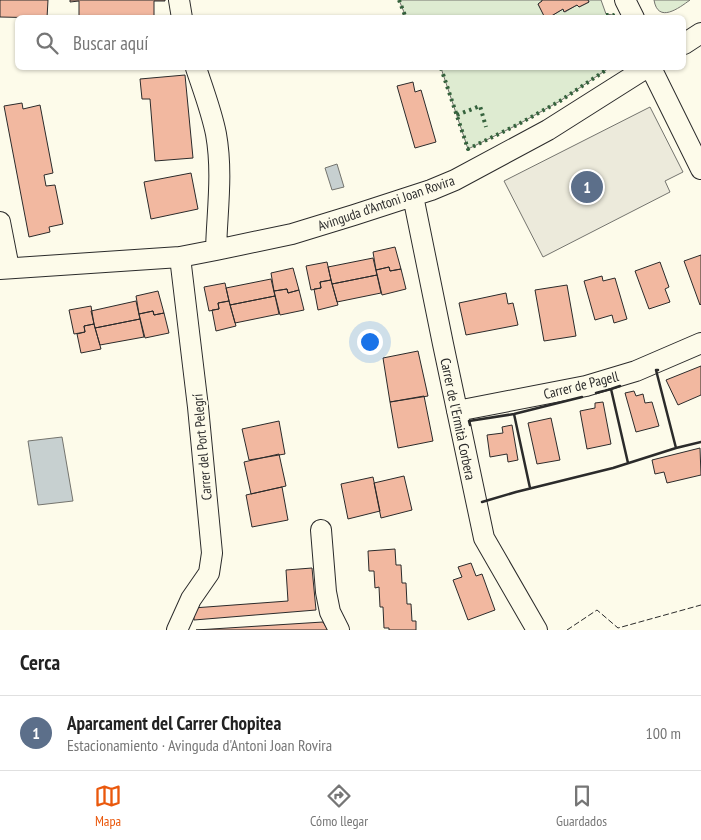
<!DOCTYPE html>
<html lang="es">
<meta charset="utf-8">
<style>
body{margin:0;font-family:"PT Sans Narrow",sans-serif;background:#f2f2f2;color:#222}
.you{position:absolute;left:369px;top:341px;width:18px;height:18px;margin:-12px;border:4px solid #fff;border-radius:50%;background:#1a73e8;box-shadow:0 0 0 8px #1a73e833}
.badge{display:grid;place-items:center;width:32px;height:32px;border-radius:50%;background:#ea580c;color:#fff;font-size:16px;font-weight:700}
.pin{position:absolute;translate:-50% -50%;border:2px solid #fff;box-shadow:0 1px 5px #0006}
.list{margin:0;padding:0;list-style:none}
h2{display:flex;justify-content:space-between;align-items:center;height:65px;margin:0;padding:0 20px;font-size:21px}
h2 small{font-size:16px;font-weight:400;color:#767676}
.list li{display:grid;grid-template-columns:32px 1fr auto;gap:15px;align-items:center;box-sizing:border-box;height:75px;padding:0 20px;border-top:1px solid #e0e0e0}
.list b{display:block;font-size:19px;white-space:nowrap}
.list p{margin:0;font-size:16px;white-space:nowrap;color:#767676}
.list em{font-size:16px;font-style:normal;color:#767676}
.icon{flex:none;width:28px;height:28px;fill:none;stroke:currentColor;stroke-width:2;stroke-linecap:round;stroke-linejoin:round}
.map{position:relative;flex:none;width:701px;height:630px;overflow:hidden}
.search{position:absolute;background:#fff;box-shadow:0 1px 4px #0004;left:15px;right:15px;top:15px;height:55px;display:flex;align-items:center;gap:12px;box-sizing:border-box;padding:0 18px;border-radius:8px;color:#767676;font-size:19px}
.sheet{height:140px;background:#fff}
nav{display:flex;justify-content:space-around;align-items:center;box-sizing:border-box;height:70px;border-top:1px solid #e0e0e0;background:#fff;font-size:14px;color:#767676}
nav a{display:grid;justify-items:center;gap:2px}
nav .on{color:#ea580c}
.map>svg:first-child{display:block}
.green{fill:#deebd1;stroke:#74746e}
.parking{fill:#eceadb;stroke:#74746e}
.water{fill:#c7d0d0;stroke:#74746e}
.building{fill:#f2b8a0;stroke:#2b2b2b}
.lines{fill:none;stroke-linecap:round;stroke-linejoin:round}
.minor-casing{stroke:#2b2b2b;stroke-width:22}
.minor{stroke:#fdfbea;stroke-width:20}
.hedge{stroke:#34623c;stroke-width:4;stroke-dasharray:2.5 4;stroke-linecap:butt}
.fence{stroke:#2b2b2b;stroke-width:1;stroke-dasharray:6 2.5;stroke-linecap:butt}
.wall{stroke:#2b2b2b;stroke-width:2.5}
.labels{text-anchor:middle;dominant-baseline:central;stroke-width:4;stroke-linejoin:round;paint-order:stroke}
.street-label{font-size:14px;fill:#2b2b2b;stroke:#fdfbea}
</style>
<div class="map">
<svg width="701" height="630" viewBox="0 0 701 630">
<rect width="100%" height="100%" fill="#fdfbea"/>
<path class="green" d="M399,0H542V1L538,4L545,17H406Z
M588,0H601L606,14L613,15L614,17L548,18L563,9L565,12L577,5L579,7L589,2Z
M654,0H690C679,8 658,24 654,0Z
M441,68H609L560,101L517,125L468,149Z"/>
<path class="parking" d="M650,107L683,172L665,181L670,192L543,257L504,181Z"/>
<path class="water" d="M337,164L344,187L332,190L325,168Z
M62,437L73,501L38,505L28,441Z"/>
<path class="building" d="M0,0H48L47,18L0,17Z
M70,0H165V1H154V18H79V1L70,2Z
M542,0H588L589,2L579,7L577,5L564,12L563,9L548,18H545L538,4L542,1Z
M185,75L193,158L155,161L150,99H142L140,79Z
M413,82L415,92L421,90L436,142L415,148L397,86Z
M22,103L23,109L40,105L53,173L44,175L46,186L55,185L63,224L49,227L50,232L29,237L4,106Z
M191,173L198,209L151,219L144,182Z
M395,247L401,269L390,271L389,267L376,270L373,252Z
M701,255V304L700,305L684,261Z
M373,258L377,275L332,284L328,267Z
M327,262L331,280L320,282L321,288L311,290L306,266Z
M660,262L669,287L665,289L670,302L649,309L635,271Z
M389,267L390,271L401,269L406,289L382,295L376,270Z
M293,268L299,290L288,293L287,289L274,291L271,273Z
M377,275L381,293L337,302L332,284Z
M602,276L603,281L615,278L627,319L614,323L612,315L595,320L584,281Z
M271,279L275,296L230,305L226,288Z
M331,280L338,305L318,310L314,289L321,288L320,282Z
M225,283L229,301L218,303L219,309L209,311L204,287Z
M567,285L576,336L544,341L535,290Z
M287,289L288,293L299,290L304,310L280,315L274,291Z
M158,291L164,313L154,315L153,311L139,314L136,296Z
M506,293L508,304L513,303L518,325L466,335L459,303Z
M275,296L279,314L235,323L230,305Z
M136,301L140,319L95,328L91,311Z
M229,301L236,326L216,331L212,310L219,309L218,303Z
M91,306L94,324L84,326L85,332L74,334L69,310Z
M153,311L154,315L164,313L169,333L145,338L139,314Z
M140,319L144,337L100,345L95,328Z
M94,324L101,349L81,353L77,334L85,332L84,326Z
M418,351L428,396L390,402L383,358Z
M701,366V395L678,405L666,380Z
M634,391L636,396L643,394L645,403L652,402L659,426L636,432L625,393Z
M424,396L433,441L398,448L390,402Z
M603,402L611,444L587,449L580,411L595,408V403Z
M551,418L560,460L537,464L528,423Z
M279,421L285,454L249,460L242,429Z
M512,425L518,460L508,462L507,454L490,457L487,435L503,433L502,427Z
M700,448L701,475L667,483L664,472L655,474L652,460Z
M279,454L286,486L251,494L244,462Z
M404,476L412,510L381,518L374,483Z
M373,477L380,511L348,519L341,484Z
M282,487L288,520L252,527L246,495Z
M395,549L396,565H401L402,583H406L407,604H411L412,621H416V630H389V628H384L383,607H380L379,587L375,588L374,571H369L368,551Z
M471,563L476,576L482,574L495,610L468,620L453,580L462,577L458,567Z
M312,568L316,610L194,620L193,608L288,601L286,570Z
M323,622L328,630H196Z"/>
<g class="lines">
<g class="minor-casing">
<path id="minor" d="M179,0L182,18
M625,0L634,18
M684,44L701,33
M196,68C203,89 212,113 216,134C223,173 217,212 216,250
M651,68L701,169
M413,196L443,344L484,538L537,630
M0,222L9,268
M0,269L180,257L216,250L292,234L354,215L431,190L455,180L548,130L646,68
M457,411L586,386L636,371L701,343
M321,530L326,592L330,612L339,630
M177,630L191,599L209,573L212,553L198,407L180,257"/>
</g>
<use href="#minor" class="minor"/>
<path class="hedge" d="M399,0L406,18
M606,15H613L614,18
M441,68L468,149L517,125L560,101L609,68
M457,115L480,106L486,127"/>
<path class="fence" d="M567,630L597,610L618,628L701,605"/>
<path class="wall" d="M658,370H656L676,448
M611,389L628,463
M596,393L611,389L620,386
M514,414L530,488
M470,425L469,421L514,414L582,397
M482,502L516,492L613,468L676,448L701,442"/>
</g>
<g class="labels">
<g class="street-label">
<text transform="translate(386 203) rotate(-19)">Avinguda d'Antoni Joan Rovira</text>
<text transform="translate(581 385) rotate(-14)">Carrer de Pagell</text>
<text transform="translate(458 419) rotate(78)">Carrer de l'Ermità Corbera</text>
<text transform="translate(202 447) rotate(-95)">Carrer del Port Pelegrí</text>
</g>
</g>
</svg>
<div class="you"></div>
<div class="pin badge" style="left:587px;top:187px;background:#5c6f8a">1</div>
<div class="search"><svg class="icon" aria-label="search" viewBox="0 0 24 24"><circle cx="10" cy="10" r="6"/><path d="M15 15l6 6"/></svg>Buscar aquí</div>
</div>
<section class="sheet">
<h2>Cerca<small></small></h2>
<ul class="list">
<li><span class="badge" style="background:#5c6f8a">1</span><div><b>Aparcament del Carrer Chopitea</b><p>Estacionamiento · Avinguda d'Antoni Joan Rovira</p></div><em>100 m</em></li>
</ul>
</section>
<nav>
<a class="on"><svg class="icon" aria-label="map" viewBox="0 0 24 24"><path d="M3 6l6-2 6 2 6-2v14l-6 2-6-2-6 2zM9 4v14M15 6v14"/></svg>Mapa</a>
<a><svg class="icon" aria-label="directions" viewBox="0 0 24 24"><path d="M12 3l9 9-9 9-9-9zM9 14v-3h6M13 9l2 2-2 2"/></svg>Cómo llegar</a>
<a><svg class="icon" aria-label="saved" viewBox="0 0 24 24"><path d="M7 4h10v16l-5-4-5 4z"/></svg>Guardados</a>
</nav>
